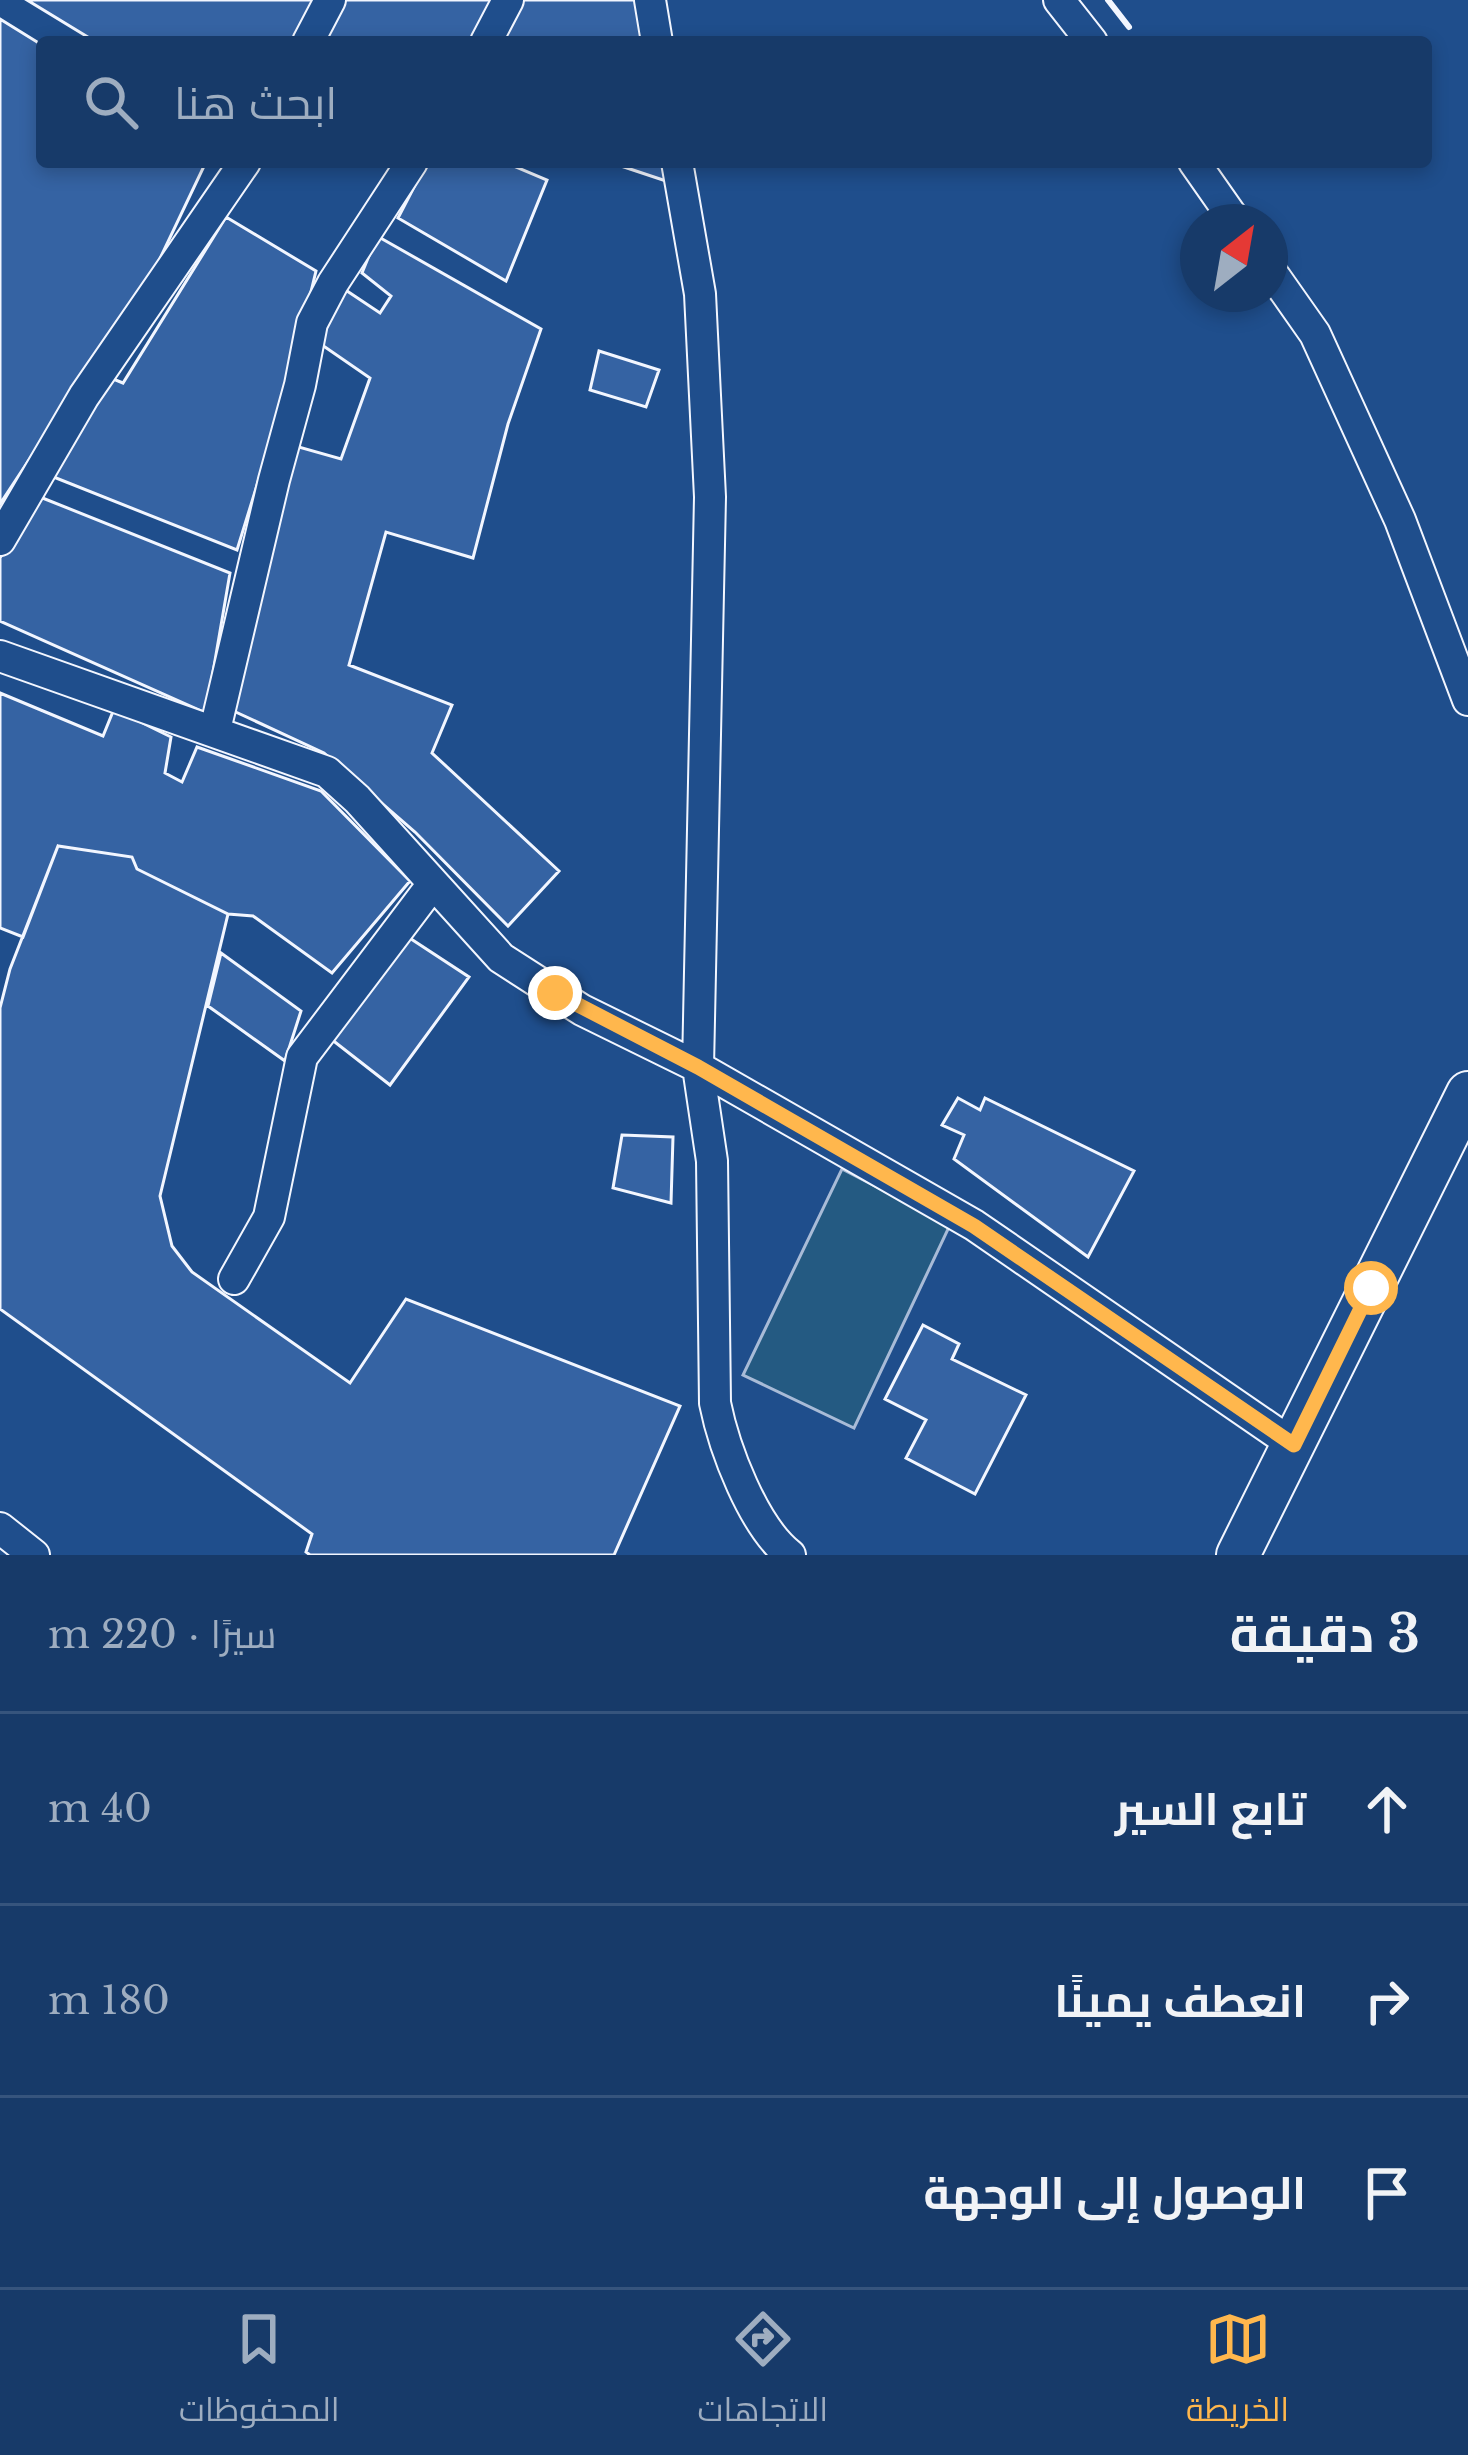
<!DOCTYPE html>
<html lang="ar">
<meta charset="utf-8">
<style>
body{margin:0;font-family:"Libre Baskerville",Cairo,serif;background:#244571;color:#f1f3f6;direction:rtl}
.compass{position:absolute;left:1180px;top:204px;width:108px;height:108px;border-radius:50%;background:#173a69;box-shadow:0 6px 18px #0003;rotate:31deg}
.stop{position:absolute;width:36px;height:36px;margin:-27px;border:9px solid #ffb74d;border-radius:50%;background:#fff}
.stop.end{background:#ffb74d;border-color:#fff;box-shadow:0 3px 12px #0008}
.list{margin:0;padding:0;list-style:none}
h2{display:flex;justify-content:space-between;align-items:center;height:156px;margin:0;padding:0 48px;font-size:51px}
h2 small{font-size:39px;font-weight:400;color:#9eadc0}
.list li{display:grid;grid-template-columns:78px 1fr auto;gap:36px;align-items:center;box-sizing:border-box;height:192px;padding:0 48px;border-top:3px solid #36547d}
.list b{display:block;font-size:45px;white-space:nowrap}
.list em{font-size:39px;font-style:normal;color:#9eadc0}
.icon{flex:none;width:66px;height:66px;fill:none;stroke:currentColor;stroke-width:2;stroke-linecap:round;stroke-linejoin:round}
.map{position:relative;flex:none;width:1468px;height:1555px;overflow:hidden;direction:ltr}
.search{position:absolute;background:#173a69;box-shadow:0 6px 18px #0003;left:36px;right:36px;top:36px;height:132px;display:flex;align-items:center;gap:30px;box-sizing:border-box;padding:0 42px;border-radius:12px;color:#9eadc0;font-size:45px}
.sheet{height:732px;background:#173a69}
nav{display:flex;justify-content:space-around;align-items:center;box-sizing:border-box;height:168px;border-top:3px solid #36547d;background:#173a69;font-size:33px;color:#9eadc0}
nav a{display:grid;justify-items:center;gap:6px}
nav .on{color:#ffb74d}
.map>svg:first-child{display:block}
.green{fill:#245a82;stroke:#a8bbd7;stroke-width:3}
.building{fill:#3563a3;stroke:#f2f6ff;stroke-width:3}
.lines{fill:none;stroke-linecap:round;stroke-linejoin:round}
.street-casing{stroke:#f2f6ff;stroke-width:34}
.secondary-casing{stroke:#f2f6ff;stroke-width:46}
.street{stroke:#1f4e8c;stroke-width:30}
.secondary{stroke:#1f4e8c;stroke-width:42}
.wall{stroke:#f2f6ff;stroke-width:6}
.route{stroke:#ffb74d;stroke-width:15}
</style>
<div class="map">
<svg width="1468" height="1555" viewBox="0 0 1468 1555">
<rect width="100%" height="100%" fill="#1f4e8c"/>
<path class="green" d="M842,1169L950,1225L854,1428L743,1375Z"/>
<path class="building" d="M27,0H324L301,42H96Z
M344,0H501L481,42H323Z
M520,0H636L645,42H498Z
M0,19L42,45V162H206L155,269L0,504Z
M427,162H504L547,180L506,281L398,218Z
M620,162H671L675,184L621,166Z
M226,217L316,271L290,378L237,550L46,474L111,378L123,383Z
M377,236L541,329L508,424L473,558L386,532L349,665L452,705L432,753L559,871L508,926L415,832L324,753L227,708L292,445L341,459L370,378L309,336L335,283L380,313L391,296L362,273Z
M599,351L659,370L646,407L590,390Z
M35,495L230,573L206,713L0,621V558Z
M0,693L103,736L114,709L171,737L165,773L182,782L197,747L321,791L410,881L332,973L253,916L228,914L137,869L132,857L58,846L23,937L0,928Z
M58,846L132,857L137,869L228,914L160,1196L172,1246L192,1272L350,1383L406,1299L680,1406L614,1555H310L306,1552L312,1534L0,1309V1008L10,969Z
M405,935L469,977L390,1085L322,1032Z
M221,953L301,1011L285,1061L208,1006Z
M958,1098L980,1110L985,1098L1134,1171L1088,1257L954,1159L964,1135L942,1125Z
M622,1135L673,1137L671,1203L613,1188Z
M923,1325L959,1344L952,1359L1026,1395L975,1494L906,1458L926,1420L885,1399Z"/>
<g class="lines">
<g class="street-casing">
<path id="street" d="M650,0L657,42
M1059,0L1092,42
M308,42L330,0
M486,42L508,0
M677,162L700,294L710,497L698,1067L712,1161L715,1403C724,1448 753,1526 790,1555
M1194,162L1236,222
M1270,270L1315,334L1400,520L1468,700
M0,540L84,396L245,162
M0,656L327,772L357,799L501,958L582,1010L698,1067L974,1225L1294,1445
M215,730L274,480L300,385L312,323L333,283L412,162
M234,1279L269,1217L302,1057L432,885
M0,1528L34,1555"/>
</g>
<g class="secondary-casing">
<path id="secondary" d="M1238,1555L1468,1093"/>
</g>
<use href="#street" class="street"/>
<use href="#secondary" class="secondary"/>
<path class="wall" d="M1108,0L1129,27"/>
</g>
<g class="lines">
<path class="route" d="M555,993L698,1067L974,1226L1294,1445L1371,1288"/>
</g>
</svg>
<svg class="compass" viewBox="-18 -18 36 36"><path d="M0-13l5 13h-10z" fill="#e53935"/><path d="M0 13l5-13h-10z" fill="#9eadc0"/></svg>
<div class="stop" style="left:1371px;top:1288px"></div>
<div class="stop end" style="left:555px;top:993px"></div>
<div class="search"><svg class="icon" aria-label="search" viewBox="0 0 24 24"><circle cx="10" cy="10" r="6"/><path d="M15 15l6 6"/></svg>ابحث هنا</div>
</div>
<section class="sheet">
<h2>3 دقيقة<small>سيرًا · 220 m</small></h2>
<ul class="list">
<li><svg class="icon" aria-label="ahead" viewBox="0 0 24 24"><path d="M12 20V5M6 11l6-6 6 6"/></svg><div><b>تابع السير</b></div><em>40 m</em></li>
<li><svg class="icon" aria-label="right" viewBox="0 0 24 24"><path d="M7 20v-9h11M14 6l5 5-5 5"/></svg><div><b>انعطف يمينًا</b></div><em>180 m</em></li>
<li><svg class="icon" aria-label="arrive" viewBox="0 0 24 24"><path d="M6 21V4h12l-3 4 3 4H6"/></svg><div><b>الوصول إلى الوجهة</b></div></li>
</ul>
</section>
<nav>
<a class="on"><svg class="icon" aria-label="map" viewBox="0 0 24 24"><path d="M3 6l6-2 6 2 6-2v14l-6 2-6-2-6 2zM9 4v14M15 6v14"/></svg>الخريطة</a>
<a><svg class="icon" aria-label="directions" viewBox="0 0 24 24"><path d="M12 3l9 9-9 9-9-9zM9 14v-3h6M13 9l2 2-2 2"/></svg>الاتجاهات</a>
<a><svg class="icon" aria-label="saved" viewBox="0 0 24 24"><path d="M7 4h10v16l-5-4-5 4z"/></svg>المحفوظات</a>
</nav>
